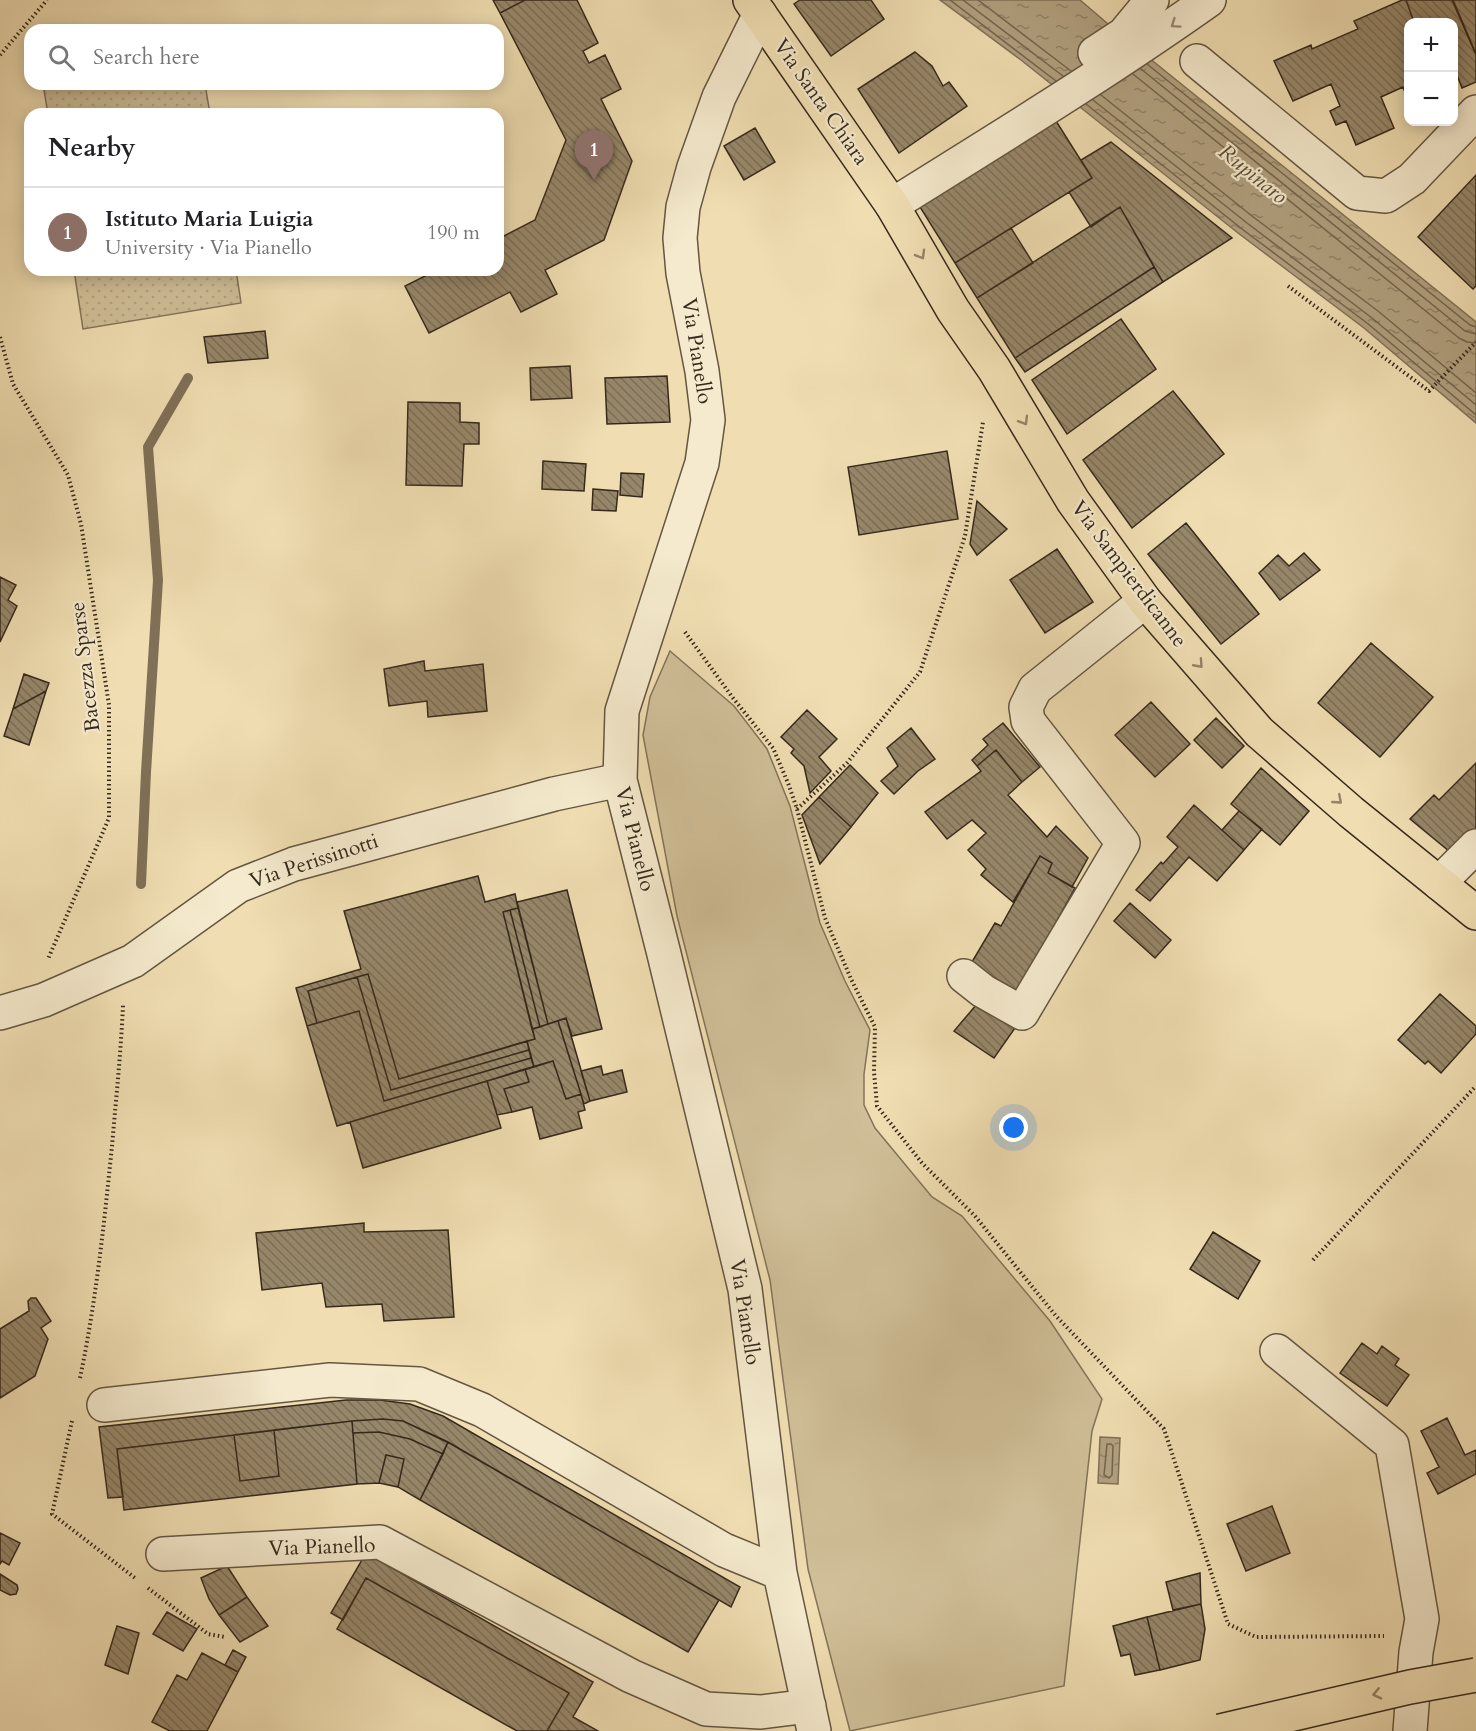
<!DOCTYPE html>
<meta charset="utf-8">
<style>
body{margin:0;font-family:Cardo,serif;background:#f2f2f2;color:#202124}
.controls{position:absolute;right:18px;top:18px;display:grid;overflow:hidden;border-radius:12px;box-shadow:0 3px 15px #0003}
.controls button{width:54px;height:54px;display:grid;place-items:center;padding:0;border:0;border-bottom:2px solid #e0e0e0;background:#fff;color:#202124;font:30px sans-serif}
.you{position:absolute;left:1014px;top:1128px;width:21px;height:21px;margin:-15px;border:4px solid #fff;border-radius:50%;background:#1a73e8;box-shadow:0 0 0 9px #1a73e833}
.badge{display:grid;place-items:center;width:39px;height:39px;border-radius:50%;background:#8f2418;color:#fff;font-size:20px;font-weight:700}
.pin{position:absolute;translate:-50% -50px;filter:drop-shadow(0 2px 3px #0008)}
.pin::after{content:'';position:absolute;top:32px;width:21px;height:18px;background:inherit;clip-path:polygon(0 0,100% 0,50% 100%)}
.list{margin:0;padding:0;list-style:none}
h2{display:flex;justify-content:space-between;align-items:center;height:78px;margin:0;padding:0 24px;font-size:26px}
h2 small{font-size:20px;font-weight:400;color:#757577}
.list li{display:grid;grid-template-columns:39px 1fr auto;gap:18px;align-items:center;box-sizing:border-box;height:90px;padding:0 24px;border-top:2px solid #e0e0e0}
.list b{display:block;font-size:22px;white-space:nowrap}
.list p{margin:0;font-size:20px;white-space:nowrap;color:#757577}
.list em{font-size:20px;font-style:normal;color:#757577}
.icon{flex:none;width:33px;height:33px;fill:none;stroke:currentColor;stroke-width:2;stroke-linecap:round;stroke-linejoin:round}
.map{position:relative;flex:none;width:1476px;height:1731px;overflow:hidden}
.search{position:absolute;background:#fff;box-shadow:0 3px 15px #0003;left:24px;top:24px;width:480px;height:66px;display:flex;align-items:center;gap:15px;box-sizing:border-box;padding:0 21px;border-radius:18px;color:#757577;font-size:22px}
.panel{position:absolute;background:#fff;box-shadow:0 3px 15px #0003;left:24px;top:108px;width:480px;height:168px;border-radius:18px}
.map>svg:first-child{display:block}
.grass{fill:#d0bf98;stroke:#83745a;stroke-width:1.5}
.park{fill:url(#park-dots);stroke:#83745a;stroke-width:1.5}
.water{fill:url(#water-ripples);stroke:#807057;stroke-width:1.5}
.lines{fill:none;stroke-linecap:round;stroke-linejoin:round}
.shore{stroke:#74644d;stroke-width:1.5}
.stream{stroke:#807057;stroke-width:10}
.building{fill:url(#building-back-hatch);stroke:#36291b;stroke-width:1.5}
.minor-casing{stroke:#645641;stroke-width:36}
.major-casing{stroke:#36291b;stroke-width:36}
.path{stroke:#36291b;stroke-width:4;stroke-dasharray:1.5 3;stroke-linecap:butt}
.minor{stroke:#f5eacd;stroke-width:33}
.major{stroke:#f0deb2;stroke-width:33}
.highway-bridge-casing{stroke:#36291b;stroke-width:36;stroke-linecap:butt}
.highway-bridge{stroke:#f0deb2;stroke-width:33}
.oneway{stroke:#968a74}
.oneway2{stroke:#938466}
.labels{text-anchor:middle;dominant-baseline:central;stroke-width:4.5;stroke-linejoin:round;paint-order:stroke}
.street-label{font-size:21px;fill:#36291b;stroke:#f5eacd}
.water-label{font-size:22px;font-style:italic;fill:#5b4d39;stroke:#f5eacd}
</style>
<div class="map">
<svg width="1476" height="1731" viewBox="0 0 1476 1731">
<defs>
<pattern id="park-dots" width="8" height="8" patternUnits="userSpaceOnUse" patternTransform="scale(1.5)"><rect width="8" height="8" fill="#d0bf98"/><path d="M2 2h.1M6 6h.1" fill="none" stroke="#b3a482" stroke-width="1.8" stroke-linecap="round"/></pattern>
<pattern id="water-ripples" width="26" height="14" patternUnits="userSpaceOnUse" patternTransform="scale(1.5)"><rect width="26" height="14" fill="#b1a07f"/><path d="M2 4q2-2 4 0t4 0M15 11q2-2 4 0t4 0" fill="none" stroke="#918267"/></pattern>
<pattern id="building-back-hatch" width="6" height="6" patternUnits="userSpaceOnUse" patternTransform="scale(1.5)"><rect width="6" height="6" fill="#97876a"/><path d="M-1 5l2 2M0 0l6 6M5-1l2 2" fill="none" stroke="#7c6e56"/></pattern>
</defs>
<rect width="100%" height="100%" fill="#f0deb2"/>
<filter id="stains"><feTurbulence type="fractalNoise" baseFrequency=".00333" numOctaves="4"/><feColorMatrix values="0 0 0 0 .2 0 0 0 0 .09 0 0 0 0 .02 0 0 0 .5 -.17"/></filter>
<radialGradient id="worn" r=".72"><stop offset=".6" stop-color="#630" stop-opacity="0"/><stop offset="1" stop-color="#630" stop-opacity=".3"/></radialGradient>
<path class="grass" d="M670,651L734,706L767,749L790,806L820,923L845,981L870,1030L864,1074V1105L875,1128L932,1197L962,1216L1050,1321L1102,1399L1092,1431L1064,1686L850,1731L808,1569L770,1280L677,916L643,735L650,697Z"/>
<path class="park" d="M43,84H205L210,114H48Z
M74,270H236L241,303L83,329Z"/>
<path class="water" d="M940,0H1080L1128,41L1476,322V423L1364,328L1238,233L1021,60Z
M1100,1437L1120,1438L1118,1484L1098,1483Z"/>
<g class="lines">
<path class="shore" d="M950,0L1056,81
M963,0L1063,76
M978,0L1071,71
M1147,64L1470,325L1476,327
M1141,69L1465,331L1476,334
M1133,74L1459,338L1467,342L1476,343
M1101,95L1252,216L1378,311L1476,393
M1093,100L1247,223L1372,318L1476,405
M1086,104L1242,229L1367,323L1476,415
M1107,1444H1111L1113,1446L1112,1475L1109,1478L1104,1475Z"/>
<path class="stream" d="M141,884L146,772L158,580L148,447L188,378"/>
</g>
<path class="building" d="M493,0H525L500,13Z
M525,0H577L598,43L583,51L589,63L605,55L621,89L601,99L632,161L604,240L545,270L557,294L521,312L510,292L429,333L405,286L437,270H498V239L535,220L566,140L500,13Z
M800,0H871L884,19L831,56L794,4Z
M1402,0H1406L1414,22H1408V94L1406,95L1403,87L1381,97L1394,128L1356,145L1346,121L1336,125L1330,111L1340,106L1331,84L1293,101L1274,61L1311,45L1312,49L1358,29L1354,21Z
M1406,0H1452L1476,55V82L1462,88L1454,67V22H1414Z
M1453,0H1476V54Z
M915,52L932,66L943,86L949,82L967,106L899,153L858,89Z
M1056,121L1092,178L955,263L920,207Z
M755,128L775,162L744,180L724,146Z
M1111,142L1232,238L1163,282L1120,207L1091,227L1069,192L1092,178L1081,160Z
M1476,175V286L1473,289L1418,237Z
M1120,207L1154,267L1015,358L977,298Z
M1011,228L1033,263L977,298L955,263Z
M1154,267L1163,282L1025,372L1015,358Z
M1121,319L1156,369L1067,434L1032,380Z
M265,331L268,358L208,363L204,337Z
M570,366L572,398L531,400L530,368Z
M667,376L670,422L607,424L605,378Z
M1173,391L1224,454L1132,528L1083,460Z
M408,402L460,403V422L479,423V444H464L462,486L406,485Z
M947,451L958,519L859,535L848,467Z
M543,461L586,464L584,491L542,489Z
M621,473L644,474L642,497L620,495Z
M593,489L618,491L616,511L592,510Z
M977,501L1007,529L977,555L970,544Z
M1186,523L1259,614L1221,644L1148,554Z
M1057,549L1093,602L1045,633L1010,580Z
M1304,553L1320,570L1280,600L1259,573L1278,555L1289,566Z
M0,577L16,585L8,600L17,606L0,642Z
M1371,643L1433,697L1380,757L1318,703Z
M424,661L425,671L483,664L487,711L428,717L427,701L389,706L384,669Z
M24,674L49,683L46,691L13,709Z
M46,691L29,745L4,736L13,709Z
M1151,702L1190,744L1155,777L1115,735Z
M807,710L837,739L819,757L831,771L810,793L804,766L791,753L794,749L781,737Z
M1216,718L1244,746L1222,768L1194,740Z
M1003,723L1040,767L1022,782L996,750L977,766L972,760L988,745L983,739Z
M911,728L935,759L918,771L894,794L881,781L898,766L887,748Z
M996,750L1022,782L1008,795L1047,837L1056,826L1088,858L1072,887L1048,873L1052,863L1040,856L1013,902L981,875L986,869L968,850L986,833L972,820L947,839L925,812L981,771L977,766Z
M1476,763V836L1455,856L1410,819L1434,795L1439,800Z
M850,765L878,793L851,827L819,797Z
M1261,768L1309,811L1280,845L1231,804Z
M819,797L851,827L820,864L802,815Z
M1194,805L1244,850L1217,881L1189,857L1150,901L1136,890L1161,862L1163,864L1178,847L1167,837Z
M1239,811L1262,829L1244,850L1222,830Z
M1040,856L1052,863L1048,873L1075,888L1042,948L1022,996L969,967L995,923L1001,926Z
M478,876L485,902L515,894L518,908L503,912L535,1039L399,1079L368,974L308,991L317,1023L307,1026L296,988L361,969L344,911Z
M567,890L602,1029L572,1036L566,1018L548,1024L517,902Z
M1130,903L1171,940L1155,958L1114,921Z
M518,908L548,1024L540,1027L510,910Z
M510,910L540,1027L532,1029L503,912Z
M368,974L399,1079L527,1041L529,1050L391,1090L357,977Z
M357,977L391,1090L529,1050L531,1058L384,1101L359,1011L317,1023L308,991Z
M1440,994L1476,1026V1034L1441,1073L1428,1061L1425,1064L1398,1040Z
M977,1004L1015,1028L994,1058L954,1031Z
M359,1011L384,1101L531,1058L534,1067L337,1126L307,1026Z
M566,1018L590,1101L584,1104L558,1021Z
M558,1021L581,1094L566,1099L553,1061L534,1067L527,1041L535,1039L532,1029Z
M553,1061L566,1099L581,1094L585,1110L578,1112L582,1128L540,1139L532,1107L512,1112L504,1089L529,1082L525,1069Z
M601,1066L603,1075L622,1070L627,1092L590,1101L581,1071Z
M525,1069L529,1082L504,1089L512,1112L497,1115L487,1081Z
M487,1081L501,1128L363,1168L350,1122Z
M364,1223V1232L448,1230L454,1317L384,1321L382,1304L326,1307L322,1283L262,1290L256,1233Z
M1213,1232L1260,1261L1238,1299L1190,1269Z
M31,1298H36L51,1321L41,1328L48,1339L35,1376L0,1398V1329L29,1311L28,1301Z
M1362,1343L1377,1354L1382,1346L1399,1359L1395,1365L1409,1375L1387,1406L1340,1373Z
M346,1400H380L410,1404L443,1416L740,1587L731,1607L451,1444L403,1421L383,1419L352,1421L117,1449L123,1497L108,1498L99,1427Z
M1447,1418L1465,1455L1476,1450V1474L1438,1494L1427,1473L1439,1467L1421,1431Z
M383,1419L403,1421L448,1442L443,1454L410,1439L379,1432L353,1433L352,1421Z
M352,1421L357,1484L124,1510L117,1449L234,1435L240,1481L279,1476L274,1430Z
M274,1430L279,1476L240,1481L234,1435Z
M379,1432L410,1439L443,1454L420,1500L398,1487L404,1459L386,1455L379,1483L357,1484L353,1433Z
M448,1442L719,1600L688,1652L420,1500Z
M386,1455L404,1459L398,1487L379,1483Z
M1272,1506L1290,1553L1246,1571L1227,1524Z
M0,1533L20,1543L9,1565L2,1561L0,1564Z
M366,1553L593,1682L573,1717L598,1731H547L569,1693L366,1578L343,1620L331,1613Z
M227,1566L247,1597L219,1615L209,1599L201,1578Z
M1200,1573L1201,1604L1173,1610L1166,1582Z
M0,1574L17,1585L18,1589L16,1594L10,1595L0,1590Z
M366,1578L569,1693L547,1731H517L337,1629Z
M247,1597L268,1626L240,1642L219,1615Z
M1201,1604L1205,1629L1200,1660L1160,1670L1147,1617Z
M167,1612L197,1629L183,1651L153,1634Z
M1147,1617L1160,1670L1135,1675L1130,1654L1121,1656L1113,1626Z
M117,1626L139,1633L128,1674L105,1665Z
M233,1650L246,1657L238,1672L225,1665Z
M202,1653L238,1672L207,1731H170L152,1722L177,1675L187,1680Z"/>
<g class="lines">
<g class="minor-casing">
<path id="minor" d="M760,14L719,97L694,167L683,207L680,238L683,273L702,371L708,420L702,463L622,711L620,780L664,954L745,1289L780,1573L814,1731
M1095,53L1124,34L1152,0
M1197,61L1357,193L1386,196L1412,179L1476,112
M892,205C999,138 1106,73 1209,0
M1439,883L1476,846
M964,976L983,991L1022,1013L1123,843L1028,721L1026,707L1035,689L1145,601
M0,1013L44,1000L133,961L238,886L294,864L554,794L620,780
M1277,1351L1392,1445L1422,1619L1416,1652L1410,1731
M104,1405L330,1380L419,1384L482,1410L724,1550L780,1573
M163,1554L380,1542L631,1676L706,1709L761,1712L809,1706"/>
</g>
<g class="major-casing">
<path id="major" d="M750,0L892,205L953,310L994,369L1073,501L1145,601L1259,732L1351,812L1476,913"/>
</g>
<path class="path" d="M0,55L47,0
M1288,286L1429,391L1476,342
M0,337L13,384L68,475L81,524L109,705V818L48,959
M685,632L733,698L773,748L788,783L797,809L825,918L851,979L875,1027L874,1072L877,1106L922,1163L975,1216L1056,1316L1164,1429L1228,1624L1256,1637L1384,1636
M797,809L847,763L920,672L965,536L983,422
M1313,1260L1476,1086
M80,1378C96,1302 104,1224 112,1146C116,1099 121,1052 123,1005
M72,1421L52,1514L135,1578
M148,1588L208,1634L225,1637"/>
<use href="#minor" class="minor"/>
<use href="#major" class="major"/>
<g class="highway-bridge-casing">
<path id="highway-bridge" d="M1220,1731L1410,1687L1476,1675"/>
</g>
<use href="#highway-bridge" class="highway-bridge"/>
</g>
<defs><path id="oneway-chevron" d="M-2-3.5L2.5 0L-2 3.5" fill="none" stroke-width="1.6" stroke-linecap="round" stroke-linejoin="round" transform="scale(1.5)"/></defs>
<use class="oneway" href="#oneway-chevron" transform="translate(1175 24) rotate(145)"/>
<g class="oneway2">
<use href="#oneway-chevron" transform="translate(921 255) rotate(60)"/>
<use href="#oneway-chevron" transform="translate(1024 421) rotate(59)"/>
<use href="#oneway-chevron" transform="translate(1199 664) rotate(48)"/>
<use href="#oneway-chevron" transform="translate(1338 800) rotate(41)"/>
<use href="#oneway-chevron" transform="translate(1377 1694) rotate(167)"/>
</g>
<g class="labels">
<g class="street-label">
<text transform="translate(821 102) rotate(55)">Via Santa Chiara</text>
<text transform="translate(697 351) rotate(81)">Via Pianello</text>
<text transform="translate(1129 574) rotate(53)">Via Sampierdicanne</text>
<text transform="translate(85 667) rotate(-97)">Bacezza Sparse</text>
<text transform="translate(635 839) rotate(76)">Via Pianello</text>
<text transform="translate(314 861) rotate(-18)">Via Perissinotti</text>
<text transform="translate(745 1312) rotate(81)">Via Pianello</text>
<text transform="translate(322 1547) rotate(-2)">Via Pianello</text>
</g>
<g class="water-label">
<text transform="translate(1253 174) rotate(39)">Rupinaro</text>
</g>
</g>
<rect width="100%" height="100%" filter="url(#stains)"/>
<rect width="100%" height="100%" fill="url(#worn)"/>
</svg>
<div class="controls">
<button>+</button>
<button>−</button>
</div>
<div class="you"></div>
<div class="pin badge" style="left:594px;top:180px;background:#8d6e63">1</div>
<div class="search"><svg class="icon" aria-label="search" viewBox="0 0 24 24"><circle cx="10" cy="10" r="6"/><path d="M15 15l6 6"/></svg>Search here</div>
<section class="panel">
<h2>Nearby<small></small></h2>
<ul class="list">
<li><span class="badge" style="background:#8d6e63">1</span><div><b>Istituto Maria Luigia</b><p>University · Via Pianello</p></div><em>190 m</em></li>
</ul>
</section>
</div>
